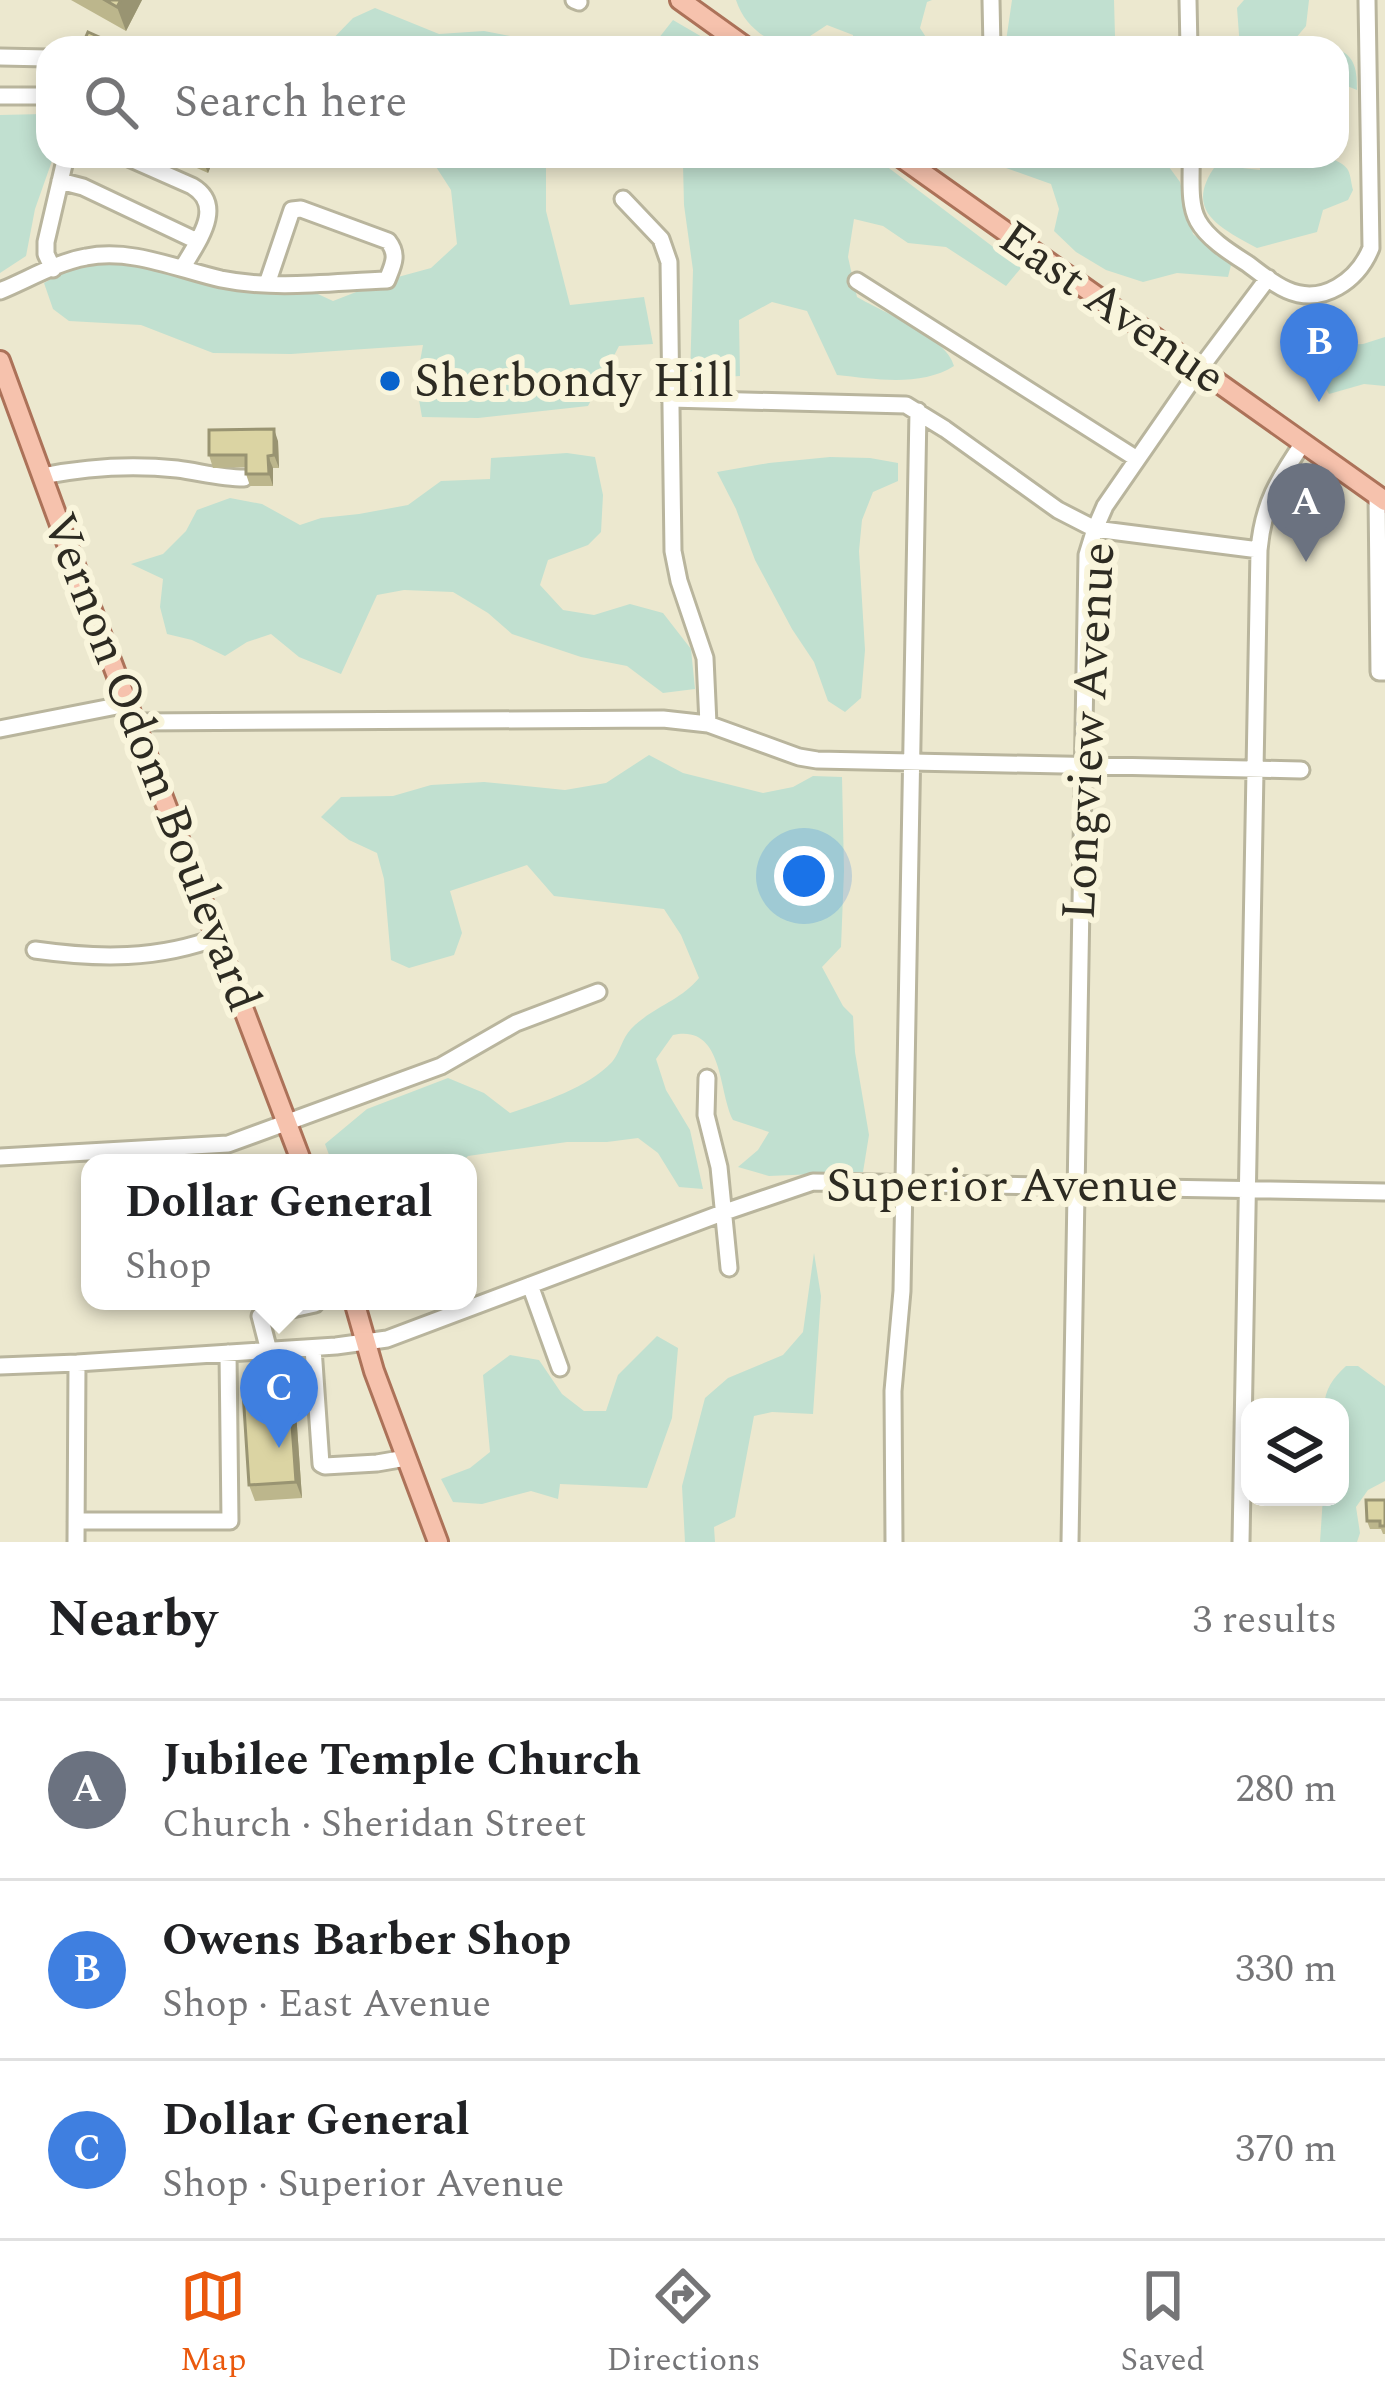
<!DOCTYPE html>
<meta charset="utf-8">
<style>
body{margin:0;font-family:Spectral,serif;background:#f2f2f2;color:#202124}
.controls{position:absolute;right:36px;bottom:36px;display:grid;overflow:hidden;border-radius:24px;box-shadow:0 6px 18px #0003}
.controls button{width:108px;height:108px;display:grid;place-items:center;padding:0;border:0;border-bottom:3px solid #e0e0e0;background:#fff;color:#202124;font:60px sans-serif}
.you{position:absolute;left:804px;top:876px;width:42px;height:42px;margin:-30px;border:9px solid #fff;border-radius:50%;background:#1a73e8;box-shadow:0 0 0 18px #1a73e833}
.badge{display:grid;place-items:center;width:78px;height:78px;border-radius:50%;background:#ea580c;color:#fff;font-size:39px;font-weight:700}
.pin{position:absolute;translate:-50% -99px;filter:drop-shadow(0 3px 6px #0008)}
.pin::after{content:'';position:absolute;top:63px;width:42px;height:36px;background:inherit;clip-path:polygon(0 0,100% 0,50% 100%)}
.popup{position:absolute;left:81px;top:1154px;width:396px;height:156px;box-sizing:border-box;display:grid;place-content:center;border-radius:24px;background:#fff;filter:drop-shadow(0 3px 9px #0005);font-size:39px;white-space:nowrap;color:#757577}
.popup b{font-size:45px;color:#202124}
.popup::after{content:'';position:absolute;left:50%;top:100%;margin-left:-24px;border:24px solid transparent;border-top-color:#fff}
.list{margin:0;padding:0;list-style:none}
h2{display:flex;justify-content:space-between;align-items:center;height:156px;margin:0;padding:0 48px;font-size:51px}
h2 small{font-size:39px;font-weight:400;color:#757577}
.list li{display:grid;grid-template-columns:78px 1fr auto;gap:36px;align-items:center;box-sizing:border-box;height:180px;padding:0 48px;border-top:3px solid #e0e0e0}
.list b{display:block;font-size:45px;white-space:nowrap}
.list p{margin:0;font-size:39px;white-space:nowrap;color:#757577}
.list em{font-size:39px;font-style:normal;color:#757577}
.icon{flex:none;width:66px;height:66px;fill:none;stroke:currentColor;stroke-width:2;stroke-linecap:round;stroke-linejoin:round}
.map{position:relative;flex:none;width:1385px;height:1542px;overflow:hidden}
.search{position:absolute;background:#fff;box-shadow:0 6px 18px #0003;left:36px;right:36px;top:36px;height:132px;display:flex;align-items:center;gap:30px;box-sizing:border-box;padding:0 42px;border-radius:36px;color:#757577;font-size:45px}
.sheet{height:696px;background:#fff}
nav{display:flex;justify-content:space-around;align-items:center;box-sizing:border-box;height:168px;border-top:3px solid #e0e0e0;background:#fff;font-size:33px;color:#757577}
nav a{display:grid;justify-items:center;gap:6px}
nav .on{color:#ea580c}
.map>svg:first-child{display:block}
.green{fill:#c1e0d0}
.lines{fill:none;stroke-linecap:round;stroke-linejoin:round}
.minor-casing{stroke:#b9b59d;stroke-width:21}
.major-casing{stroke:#ac7259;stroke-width:24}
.minor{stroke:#fff;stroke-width:15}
.major{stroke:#f6c2ad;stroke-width:18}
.wall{fill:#bcb68c}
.shaded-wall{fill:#999472}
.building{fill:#dbd4a3;stroke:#999472;stroke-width:3}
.poi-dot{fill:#0863cc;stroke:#f9f5dc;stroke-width:4.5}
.labels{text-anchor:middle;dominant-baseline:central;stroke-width:12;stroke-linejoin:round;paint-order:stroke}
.street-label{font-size:48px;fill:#2d2b22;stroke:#f9f5dc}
.poi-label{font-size:48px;fill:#2d2b22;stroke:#f9f5dc;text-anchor:start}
</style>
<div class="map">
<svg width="1385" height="1542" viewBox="0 0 1385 1542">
<rect width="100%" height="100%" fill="#ece8cf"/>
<path class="green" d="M736,0H932L927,2L920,28L933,48H853V35L827,25L804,40L783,48C762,36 744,25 736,0Z
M1012,0H1114L1115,36L1131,48H1005Z
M1244,0H1309L1306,26L1295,39L1299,48H1240L1237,8Z
M375,8L439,34L484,31L510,36L532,48H324L353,18Z
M673,20L721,48H651Z
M1337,49C1356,56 1357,72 1357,90L1337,82Z
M43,114L48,118V156L53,158L35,209L26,256L0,273V115Z
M429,156H546V211L570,305L644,297L653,344L619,346L588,406L478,418L422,417L416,383L423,345L291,354L213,353L141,325L69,321L53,309L44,283L76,265L116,263L171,273L296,284L333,301L387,280L431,268L457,244L451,190Z
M678,156H873L1021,268L1006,286L946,247L908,243L883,226L854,219L848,257L857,297C884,313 947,337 954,366C921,387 875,379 837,375L807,311L772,302L739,320L740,376L690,379L693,270L684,205L683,164Z
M986,156H1161L1180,182L1193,234L1231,265L1228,277L1177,273L1143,282L1106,270L1076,252L1054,231L1059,209L1051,184L1006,168Z
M1259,156C1281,156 1335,149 1348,170C1351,176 1351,183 1353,190L1348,200L1323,210L1317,232L1257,248C1219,227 1183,211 1216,165L1260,170Z
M1385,337V386L1364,384L1329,394L1317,373L1321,346L1363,344Z
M567,453L595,457L603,495L601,532L588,545L548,560L540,585L563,610L594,615L630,604L663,613L691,649L695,689L663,693L627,666L581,657L512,634L488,613L453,592L404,590L377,595L341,674L299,657L271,634L247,642L225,656L192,640L167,634L160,607L163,579L131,564L163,554L186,531L197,510L230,498L262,504L300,525L321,518L359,514L408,505L441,481L490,479L491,458Z
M830,457L870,458L898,463V481L873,492L862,520L859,551L865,650L861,698L845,712L828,701L814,662L792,629L755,560L736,509L717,472L769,463Z
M649,755L683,773L763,793L793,787L813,776L842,777L844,871L841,947L822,967L843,1006L853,1016L855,1052L869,1135L863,1172L769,1176L738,1167L758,1150L769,1132L733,1120C718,1091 724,1024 673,1035L656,1059L666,1090L690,1130L703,1189L679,1187L658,1153L638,1138L607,1142H567L468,1156L461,1163H332L325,1144L367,1109L448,1078L484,1093L510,1113C543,1102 587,1088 612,1062C620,1053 622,1038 631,1029C652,1007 679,1002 699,978L681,935L664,909L554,896L527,865L450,891L462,933L454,955L409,968L391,960L384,879L377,853L349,840L321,817L341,797L393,796L431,785L484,782L565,790L606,783Z
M814,1253L821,1296L813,1414L772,1412L754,1416L735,1517L714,1527L715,1542H685L682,1486L705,1398L728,1378L783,1355L803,1332Z
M657,1336L678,1348L672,1418L647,1488L560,1484L558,1499L531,1491L482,1504L453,1502L441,1479L470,1468L490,1452L483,1375L510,1355L539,1360L562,1394L584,1411H606L618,1375Z
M1346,1366H1358L1385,1386V1481L1368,1490L1356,1507L1360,1533L1357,1542H1320L1323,1497H1340V1407H1324C1325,1389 1333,1378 1346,1366Z"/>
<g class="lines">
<g class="minor-casing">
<path id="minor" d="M574,0L579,2
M991,0L992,48
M1188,0L1189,48
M0,57L48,58
M0,96H48
M124,156L192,186C226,206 197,242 183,267
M1191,156C1192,176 1188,203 1198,221C1208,239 1231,253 1248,264C1260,273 1273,284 1287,290C1323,306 1358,280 1371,248L1367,0
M60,181L83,187L197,241
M623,199L661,239L669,262L673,551L679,581L705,658L708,724
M53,269L46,254V242L66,156
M857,281L1137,459
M0,291C27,280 57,262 86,257C132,248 177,269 221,279C275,290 333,282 387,280C393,265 399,255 388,241L301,209L292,210L267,284
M670,399L906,405L945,429L1058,510L1095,529L1259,550
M42,476C87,467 131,464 177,469C200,472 221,478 244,478
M1377,495L1379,672H1385
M137,722L663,719L708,724L799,757L817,760L1301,770
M0,729L127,704
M35,950C98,959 158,960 218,937
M707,1078L706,1115L719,1167L729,1268
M0,1157L228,1144L441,1066L516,1023L598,992
M530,1285L560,1368
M313,1348L321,1464L325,1466L377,1463L406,1458
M269,1351L260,1316L315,1304L314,1301
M0,1366L77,1363L336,1346L387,1339L722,1213L813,1182L1385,1192
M76,1521H230L228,1353
M76,1542L77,1363
M894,1542L893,1391L902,1291L918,411
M1070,1542L1087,555L1095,529L1105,506L1199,370L1268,278
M1241,1542L1259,550C1263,504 1278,480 1303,443"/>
</g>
<g class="major-casing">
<path id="major" d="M680,0L747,48
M899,156L1385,501
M0,361L74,563L302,1163
M354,1301L374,1371L438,1542"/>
</g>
<use href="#minor" class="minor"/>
<use href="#major" class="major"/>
</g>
<path class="wall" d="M71,0H142L126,31Z
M170,156H215L208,173Z
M278,441L279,468H273V486H250L246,474V467L213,468L209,455Z
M284,1385L302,1401L303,1412H296L302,1498L255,1501L249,1485Z
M1385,1500V1534H1383L1381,1529H1370L1367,1521Z"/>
<path class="shaded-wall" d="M121,0H142L126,31L117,7Z
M201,156H215L208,173Z
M274,429L278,441L279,468L274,455Z
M268,456L273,468V486L269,474Z
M296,1384L302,1401L303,1412L297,1396Z
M290,1396L296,1412L302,1498L296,1482Z"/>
<path class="building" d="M105,0H121L117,7Z
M88,32L124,48H81Z
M274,429V455L268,456L269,474H246V455H209V430Z
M296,1384L297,1396H290L296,1482L249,1485L243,1392L284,1389V1385Z
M1366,1500H1385V1526H1380V1521H1367Z"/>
<circle class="poi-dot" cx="390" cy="381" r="12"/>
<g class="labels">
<g class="street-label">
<text transform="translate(1112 308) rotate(35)">East Avenue</text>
<text transform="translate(1089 731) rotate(-87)">Longview Avenue</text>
<text transform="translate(151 762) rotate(69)">Vernon Odom Boulevard</text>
<text x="1002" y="1186">Superior Avenue</text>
</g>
<g class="poi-label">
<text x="414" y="381">Sherbondy Hill</text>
</g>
</g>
</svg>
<div class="controls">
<button><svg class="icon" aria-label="layers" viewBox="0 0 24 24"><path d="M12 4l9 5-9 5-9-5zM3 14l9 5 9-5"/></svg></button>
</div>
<div class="you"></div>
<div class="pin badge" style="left:1306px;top:562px;background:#6b7280">A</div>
<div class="pin badge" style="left:1319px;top:402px;background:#3f7fe0">B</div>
<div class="pin badge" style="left:279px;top:1448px;background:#3f7fe0">C</div>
<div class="popup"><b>Dollar General</b>Shop</div>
<div class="search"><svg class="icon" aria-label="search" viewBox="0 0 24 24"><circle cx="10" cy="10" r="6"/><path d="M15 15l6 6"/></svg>Search here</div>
</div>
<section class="sheet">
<h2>Nearby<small>3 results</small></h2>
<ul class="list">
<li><span class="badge" style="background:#6b7280">A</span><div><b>Jubilee Temple Church</b><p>Church · Sheridan Street</p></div><em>280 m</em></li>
<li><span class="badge" style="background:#3f7fe0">B</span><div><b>Owens Barber Shop</b><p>Shop · East Avenue</p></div><em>330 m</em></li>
<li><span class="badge" style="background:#3f7fe0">C</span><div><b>Dollar General</b><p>Shop · Superior Avenue</p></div><em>370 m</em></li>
</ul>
</section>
<nav>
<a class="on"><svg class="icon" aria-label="map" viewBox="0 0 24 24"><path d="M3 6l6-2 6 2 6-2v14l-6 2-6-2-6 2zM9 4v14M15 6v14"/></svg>Map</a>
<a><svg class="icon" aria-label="directions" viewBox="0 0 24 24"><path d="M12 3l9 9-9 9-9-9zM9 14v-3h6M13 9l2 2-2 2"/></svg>Directions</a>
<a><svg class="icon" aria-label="saved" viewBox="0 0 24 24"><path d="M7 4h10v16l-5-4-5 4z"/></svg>Saved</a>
</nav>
